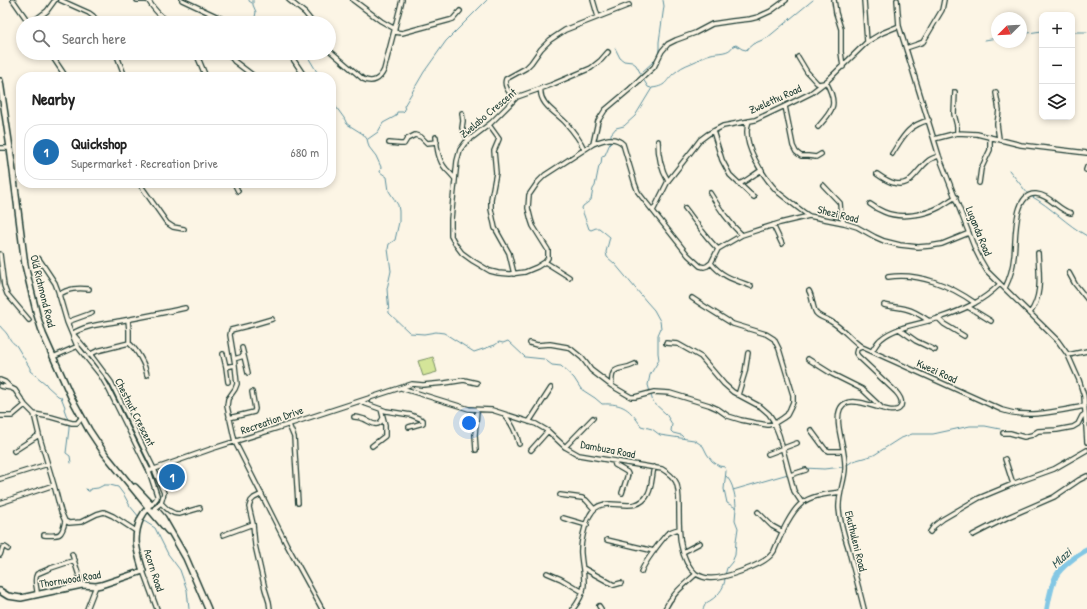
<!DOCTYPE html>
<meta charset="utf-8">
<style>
body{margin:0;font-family:"Patrick Hand",sans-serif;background:#f6f6f6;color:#222}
.controls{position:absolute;right:12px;top:12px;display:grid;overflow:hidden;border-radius:8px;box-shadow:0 2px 6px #0003}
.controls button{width:36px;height:36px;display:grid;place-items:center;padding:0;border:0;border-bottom:1px solid #e0e0e0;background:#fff;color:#222;font:20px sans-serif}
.compass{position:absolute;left:991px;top:12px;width:36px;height:36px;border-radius:50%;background:#fff;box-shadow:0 2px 6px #0003;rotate:246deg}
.you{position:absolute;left:469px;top:423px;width:14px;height:14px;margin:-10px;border:3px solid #fff;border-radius:50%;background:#1a73e8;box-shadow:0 0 0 6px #1a73e833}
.badge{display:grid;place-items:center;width:26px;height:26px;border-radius:50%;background:#1f6fb2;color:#fff;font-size:13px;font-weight:700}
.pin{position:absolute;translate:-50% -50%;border:2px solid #fff;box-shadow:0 1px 4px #0006}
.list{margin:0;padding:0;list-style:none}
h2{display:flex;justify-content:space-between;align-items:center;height:52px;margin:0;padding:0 16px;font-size:17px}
h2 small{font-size:13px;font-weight:400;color:#767676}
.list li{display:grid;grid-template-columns:26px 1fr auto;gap:12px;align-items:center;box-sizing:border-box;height:56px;margin:0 8px 8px;padding:0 8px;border:1px solid #e0e0e0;border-radius:16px}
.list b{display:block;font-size:15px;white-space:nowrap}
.list p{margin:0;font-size:13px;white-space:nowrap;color:#767676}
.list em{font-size:13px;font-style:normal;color:#767676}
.icon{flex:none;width:22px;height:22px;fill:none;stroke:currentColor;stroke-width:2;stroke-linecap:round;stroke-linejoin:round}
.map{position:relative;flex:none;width:1087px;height:609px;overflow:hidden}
.search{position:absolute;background:#fff;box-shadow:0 2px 6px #0003;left:16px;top:16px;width:320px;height:44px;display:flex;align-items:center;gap:10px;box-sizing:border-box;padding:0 14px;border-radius:22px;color:#767676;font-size:15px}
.panel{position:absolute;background:#fff;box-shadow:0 2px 6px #0003;left:16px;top:72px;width:320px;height:116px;border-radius:16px}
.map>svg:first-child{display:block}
.green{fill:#d4e599;stroke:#7a9166}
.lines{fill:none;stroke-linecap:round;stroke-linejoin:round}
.stream{stroke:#5b909e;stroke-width:1}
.river{stroke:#83c7e4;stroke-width:5.5}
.street-casing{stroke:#1f3d34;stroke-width:6}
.secondary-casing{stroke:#1f3d34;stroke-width:8}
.street{stroke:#fcf5e5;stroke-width:3.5}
.secondary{stroke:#fcf5e5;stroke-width:5}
.labels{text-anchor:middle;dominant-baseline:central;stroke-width:3;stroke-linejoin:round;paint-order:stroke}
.street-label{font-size:11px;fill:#1f3d34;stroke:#fcf5e5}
.water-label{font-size:12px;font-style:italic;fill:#335957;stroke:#fcf5e5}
</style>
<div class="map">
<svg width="1087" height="609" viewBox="0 0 1087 609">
<rect width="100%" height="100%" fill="#fcf5e5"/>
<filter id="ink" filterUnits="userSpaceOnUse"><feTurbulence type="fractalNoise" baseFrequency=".025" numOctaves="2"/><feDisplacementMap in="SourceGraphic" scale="8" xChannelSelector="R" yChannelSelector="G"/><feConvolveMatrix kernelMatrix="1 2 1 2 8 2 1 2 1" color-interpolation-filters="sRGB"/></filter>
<g filter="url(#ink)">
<path class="green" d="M433,357L437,372L423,376L418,361Z"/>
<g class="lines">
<path class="stream" d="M249,0V1L252,3
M253,0V5L256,12L255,17L258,23
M259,23H265
M1072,32H1087
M1021,34L1042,31
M985,40L997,38
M615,48L620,58L624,61L632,62L636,65L642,76
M303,53L308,57L320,77
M641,73L653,62L658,55L659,49V42L664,6L663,0
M643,79L648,87L651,88
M331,100L344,118L347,124L363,134L367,139L369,147L376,156L381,167L380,172L387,177L389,191L398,205L399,211V222L395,240L389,244L388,249L391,271L387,289L389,313L410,333L424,334L436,332L444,333L474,352L495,345L499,342L503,343L508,341L525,357L544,359L552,365L561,366L574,378L581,389L595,398L602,404C623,403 630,409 641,426L652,429L660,435L694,440L703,446L707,454L712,461L719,466L725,467L726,471L724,489L727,503L736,508L735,520L738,528L736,541L735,555L732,562L727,568L725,575
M611,137V134L616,128L624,126L635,116L652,88C669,86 665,79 677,71C682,66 690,64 696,61C701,58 706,55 711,54C718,52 729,54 733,46L736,45L742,49L746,50L753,44L767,38L813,0
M368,139L378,132L383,123L396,116L397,112H403L405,110L404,106L424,72L446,41L487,0
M611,141L605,155L602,156L601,164L599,166L595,186L593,189L591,200L583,206L582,208C583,215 587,222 589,229L591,230L596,228H599L610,237L606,252L607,257L615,264L646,301L654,310L660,321L661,328L658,335V353L659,360L650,375L648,385L653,402L666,414L672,424L671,431L673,433L681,435L684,438
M1009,170L1028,194
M1031,196C1051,207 1067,225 1087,236
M0,326C2,329 5,331 7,334C10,339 11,342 16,345L30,368V371L46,384L47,386L58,396L61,397L65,407L64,409L68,420
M69,424V429L66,453L70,456L71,463
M847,465L853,461L874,455L899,439L912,434H933L970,426H985L1000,429
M791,473L804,468L824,469L843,467
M726,476C733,482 736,498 736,508
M86,489L88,491H90V489L98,488L104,485H110L118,487L124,495L130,506L139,517
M733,490L788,474
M144,521L155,528L168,554L180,570L187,590L189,609
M703,609L706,603C716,598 725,589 725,578"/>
<path class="river" d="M1047,609C1049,598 1051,586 1056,576C1061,567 1078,554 1087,550"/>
<g class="street-casing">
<path id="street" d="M13,0L29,23
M60,0L89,13L93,16L99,23
M137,0H148C155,11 160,16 171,23
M182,0L231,23
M289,0L305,13L313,23
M353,0L381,21L395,29
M593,0L598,17
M834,0L836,13L841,29V52L843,67
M864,0L867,42
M897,0L899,26L939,156L975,249L980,259L987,271L1058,341L1068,355L1079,380L1084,396L1087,442
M209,13L213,23
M31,23L47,11L55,0
M394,32L402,33L450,20L453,19L460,11
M906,48L918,44L923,42L942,10L944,0
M329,50L363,79C373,84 380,79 384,70L402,0
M608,52L601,60L591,68L551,85L517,97L491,123L465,143L460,150L457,161L451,219V236L456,245L462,253L473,261L490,271L498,273L510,274L525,272L537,267L545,262L548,258V250L533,226L531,220L528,208L529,195L538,182L545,175L593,144C603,140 614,135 623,144L635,184L638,192L645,201L688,255L700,266L704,267L707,266L711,263L718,249L742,235L780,223L809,216L844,223L857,227L875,237L884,241L900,245L918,247L930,246L942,244L969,233
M50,53L66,77
M116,53L125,77
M196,53L206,77
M228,53L234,61L255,77
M289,53L305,77
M798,57L807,72L817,83L819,84L824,83
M541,88C538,104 557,113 566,123C573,131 580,140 584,149
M955,92L954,114L957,126V133
M996,93L999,110L997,124L999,139
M514,99C510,93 503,86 506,79L526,68L531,63L541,49L550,40L565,30L629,5
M785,106L793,146L796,152L801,156H808L816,157L821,154
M462,113L463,121L462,128L468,140
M749,121C740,143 764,178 779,193C789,201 799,209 809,216
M489,125L499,139L494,151L496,173L491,199V209L495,228L509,253L514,274
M818,127C834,109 838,104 826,82
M713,131L722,160L730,175L750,194L754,197
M436,137C437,148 438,160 446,169C449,172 452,175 455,179
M934,139L957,133L977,134L1021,145L1087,153
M658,141C658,155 661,169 668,181
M389,143L400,144H404L407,139L415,135L421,137L427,143L437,142
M593,144L598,121L605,110L630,89L654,67L662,51L668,44L676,40L695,33L712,24L732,21L750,19L758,17L771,11L786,0
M0,148H10
M892,154C903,137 907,126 929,120
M1086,170L1087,167
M877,174C888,182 902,190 913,177C918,172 922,166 928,161C931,158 936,157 939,156
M139,183L167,223L173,227L184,229
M234,183L238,191
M979,183L981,169L990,150V137
M739,184C747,181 754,174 762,170
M823,185L840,203L841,216L844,223
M710,193C720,209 729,223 742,235
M870,204C874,207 879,210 884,212C900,219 925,215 940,207C945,204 950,200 956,197
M685,208C696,222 705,237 718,249
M653,211L668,181L694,148L700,140L708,134L723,126L755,120L785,106L811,93L828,80L867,42L882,33L899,26
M773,225L782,244
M0,254L4,286L7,294L29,320
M39,259L55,283L58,291L67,322L77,346L101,376L108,388L149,471L157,495V498L152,504
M545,262L569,277
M711,263C722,277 735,280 751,286
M1069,273L1075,284L1087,299
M888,277C919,272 951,286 975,303
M1005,288C1010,278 1013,267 1014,256C1016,241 1013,192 1036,194C1050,195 1058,210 1071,213
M809,291C813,298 812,306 816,313C819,317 825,318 830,321C843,328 850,339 862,347L1002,410C1028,419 1058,411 1085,406
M59,295C68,288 78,288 89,289
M884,305C891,307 899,307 906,309C915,311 922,316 929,321
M968,307L991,321
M1030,313C1043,295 1039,274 1038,253
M938,318L944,324L964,336
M128,320L129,330V343
M67,322L92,313
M899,329L916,341L935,350
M72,334C85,325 104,324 120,321C142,317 163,313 185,308
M73,334L90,354L111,382L154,469L164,493L161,503L155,508
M530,343L537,345L550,344L567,347L571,349L582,358L586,363L591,370L612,386L631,397H635L654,392L670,393L709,405L718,409L728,416L741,420L756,423L768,425L775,423L783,418L787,415L790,409L793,402V395L779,349L774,339L766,334L733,324L704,306L692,298
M666,343L678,344L701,357L724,384L733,392L761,407L769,414L773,420L779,435L794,491L802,503
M862,347L857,349L856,353L858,356L896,392C905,402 903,413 888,410C867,406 833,386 839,428C841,442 846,456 845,470C844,483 838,495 839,509C840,522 844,535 848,547C853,568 859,588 864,609
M242,348L244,356
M872,351C875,347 877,342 881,339C896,326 921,324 939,318C963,310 982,302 1000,284
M223,354L226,367
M89,355L97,351L129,343C137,350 145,364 147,375
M1068,355L1087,351
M53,357L78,346
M234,359L244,356L248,373
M808,359L832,374L862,389L881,407
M235,365L230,335L231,330L255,324L272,319
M0,380L5,382L11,388
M228,382L226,367L235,365L237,384L235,389L228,399L227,406L235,442L287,545L322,609
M0,386L11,388L15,390L25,405L34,414L51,417L72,423H77L82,417
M612,386C610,363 621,372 635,364
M401,388L469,409L492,410L536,424L548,431L565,447L579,455L662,469C667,472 673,476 676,482C679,489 679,499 679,507C679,529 678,559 696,574
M738,395L745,372L748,353
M361,402L386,411L411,415L423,420V423L409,427
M34,414L39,435L54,485L61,512L65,521L69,523L81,522L97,514L104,512L113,516L136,531
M503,414C511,421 517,434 519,444
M0,416H12L25,405
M354,417C357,417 361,418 364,419C372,423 378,429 383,418
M229,418L254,412L255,409L252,392
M529,422L551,388
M289,425L294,437L298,503
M811,430L825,449L829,451H843
M1003,433H1010L1024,437L1032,435L1038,431L1057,430L1073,427L1078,424L1082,416L1085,414
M372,446L385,436V425L381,409
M565,447L593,418
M476,450L475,435L477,410
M531,450L548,431
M14,451L39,435
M768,454L797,443
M1005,459L1013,484
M614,461L615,465L627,472L628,474L622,493
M149,471L211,449L284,426L308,418L412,384L423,385L445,383L464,380L477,383
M790,475L806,470
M0,479L48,464
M262,494L254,498L251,501L249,507L253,524L255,545L265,589L269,602L270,609
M560,495L582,498L586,500L594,509
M0,503L54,485
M161,503C166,508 171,514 179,514L200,508
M758,512L772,526L783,532
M563,518L587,525
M930,532L934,526L943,519L979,498L1015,483L1054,469L1087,450
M44,535C59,536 62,537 65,521
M223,535L253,524
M973,535L1008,517L1054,497L1079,480L1087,476
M607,540L654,551
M683,552L700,543
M72,554L82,585
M0,555L3,547H5L8,549
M583,568L614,585L621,583
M143,571L157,609
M641,572C644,563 660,542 667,534C671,531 675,530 679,529
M547,573L561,579L583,592
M37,595C38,588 33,581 37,574L51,568L75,560
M599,606L601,609
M87,609L96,586
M573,609C590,587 583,578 581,554C580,545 585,523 590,515C603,490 635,519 648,494C652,487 652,475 654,467
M665,609C672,594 684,585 696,574C700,576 704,578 708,578C722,580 760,566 770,556C772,554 773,553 774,551C780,537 790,512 802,503C812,495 828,494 840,492"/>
</g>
<g class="secondary-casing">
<path id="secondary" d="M0,81L10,148L25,265L37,315L43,334L72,399L89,430L105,454L148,507
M135,487L151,504
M155,509L157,511L163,518L186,558L208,609
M151,511L168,531
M0,591L8,596L21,598L82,585L96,586L101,585L143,571C137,551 132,538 141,518C143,514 145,511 148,508"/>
</g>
<use href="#street" class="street"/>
<use href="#secondary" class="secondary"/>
</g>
</g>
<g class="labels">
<g class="street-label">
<text transform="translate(775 99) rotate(-24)">Zwelethu Road</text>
<text transform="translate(488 113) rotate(-40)">Zwelabo Crescent</text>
<text transform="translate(838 214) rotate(14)">Shezi Road</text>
<text transform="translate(979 231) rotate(68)">Luganda Road</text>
<text transform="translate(43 291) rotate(76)">Old Richmond Road</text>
<text transform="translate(937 371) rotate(24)">Kwezi Road</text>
<text transform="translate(135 412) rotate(63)">Chestnut Crescent</text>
<text transform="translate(272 420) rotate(-19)">Recreation Drive</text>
<text transform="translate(608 449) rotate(11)">Dambuza Road</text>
<text transform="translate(856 541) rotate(76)">Ekuthuleni Road</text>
<text transform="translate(154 570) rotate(72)">Acorn Road</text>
<text transform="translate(70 579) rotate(-9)">Thornwood Road</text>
</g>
<g class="water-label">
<text transform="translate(1061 558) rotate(-43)">Mlazi</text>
</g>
</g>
</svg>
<div class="controls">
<button>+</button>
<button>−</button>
<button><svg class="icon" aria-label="layers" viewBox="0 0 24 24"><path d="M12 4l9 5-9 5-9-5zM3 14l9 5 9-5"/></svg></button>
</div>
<svg class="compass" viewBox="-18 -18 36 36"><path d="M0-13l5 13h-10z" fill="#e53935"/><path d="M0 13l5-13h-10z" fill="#767676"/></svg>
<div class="you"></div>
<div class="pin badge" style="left:172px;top:477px">1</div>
<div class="search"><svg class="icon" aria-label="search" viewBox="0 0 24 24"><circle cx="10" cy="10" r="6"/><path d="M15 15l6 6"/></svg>Search here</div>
<section class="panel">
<h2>Nearby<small></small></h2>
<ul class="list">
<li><span class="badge">1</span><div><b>Quickshop</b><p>Supermarket · Recreation Drive</p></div><em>680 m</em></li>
</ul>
</section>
</div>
